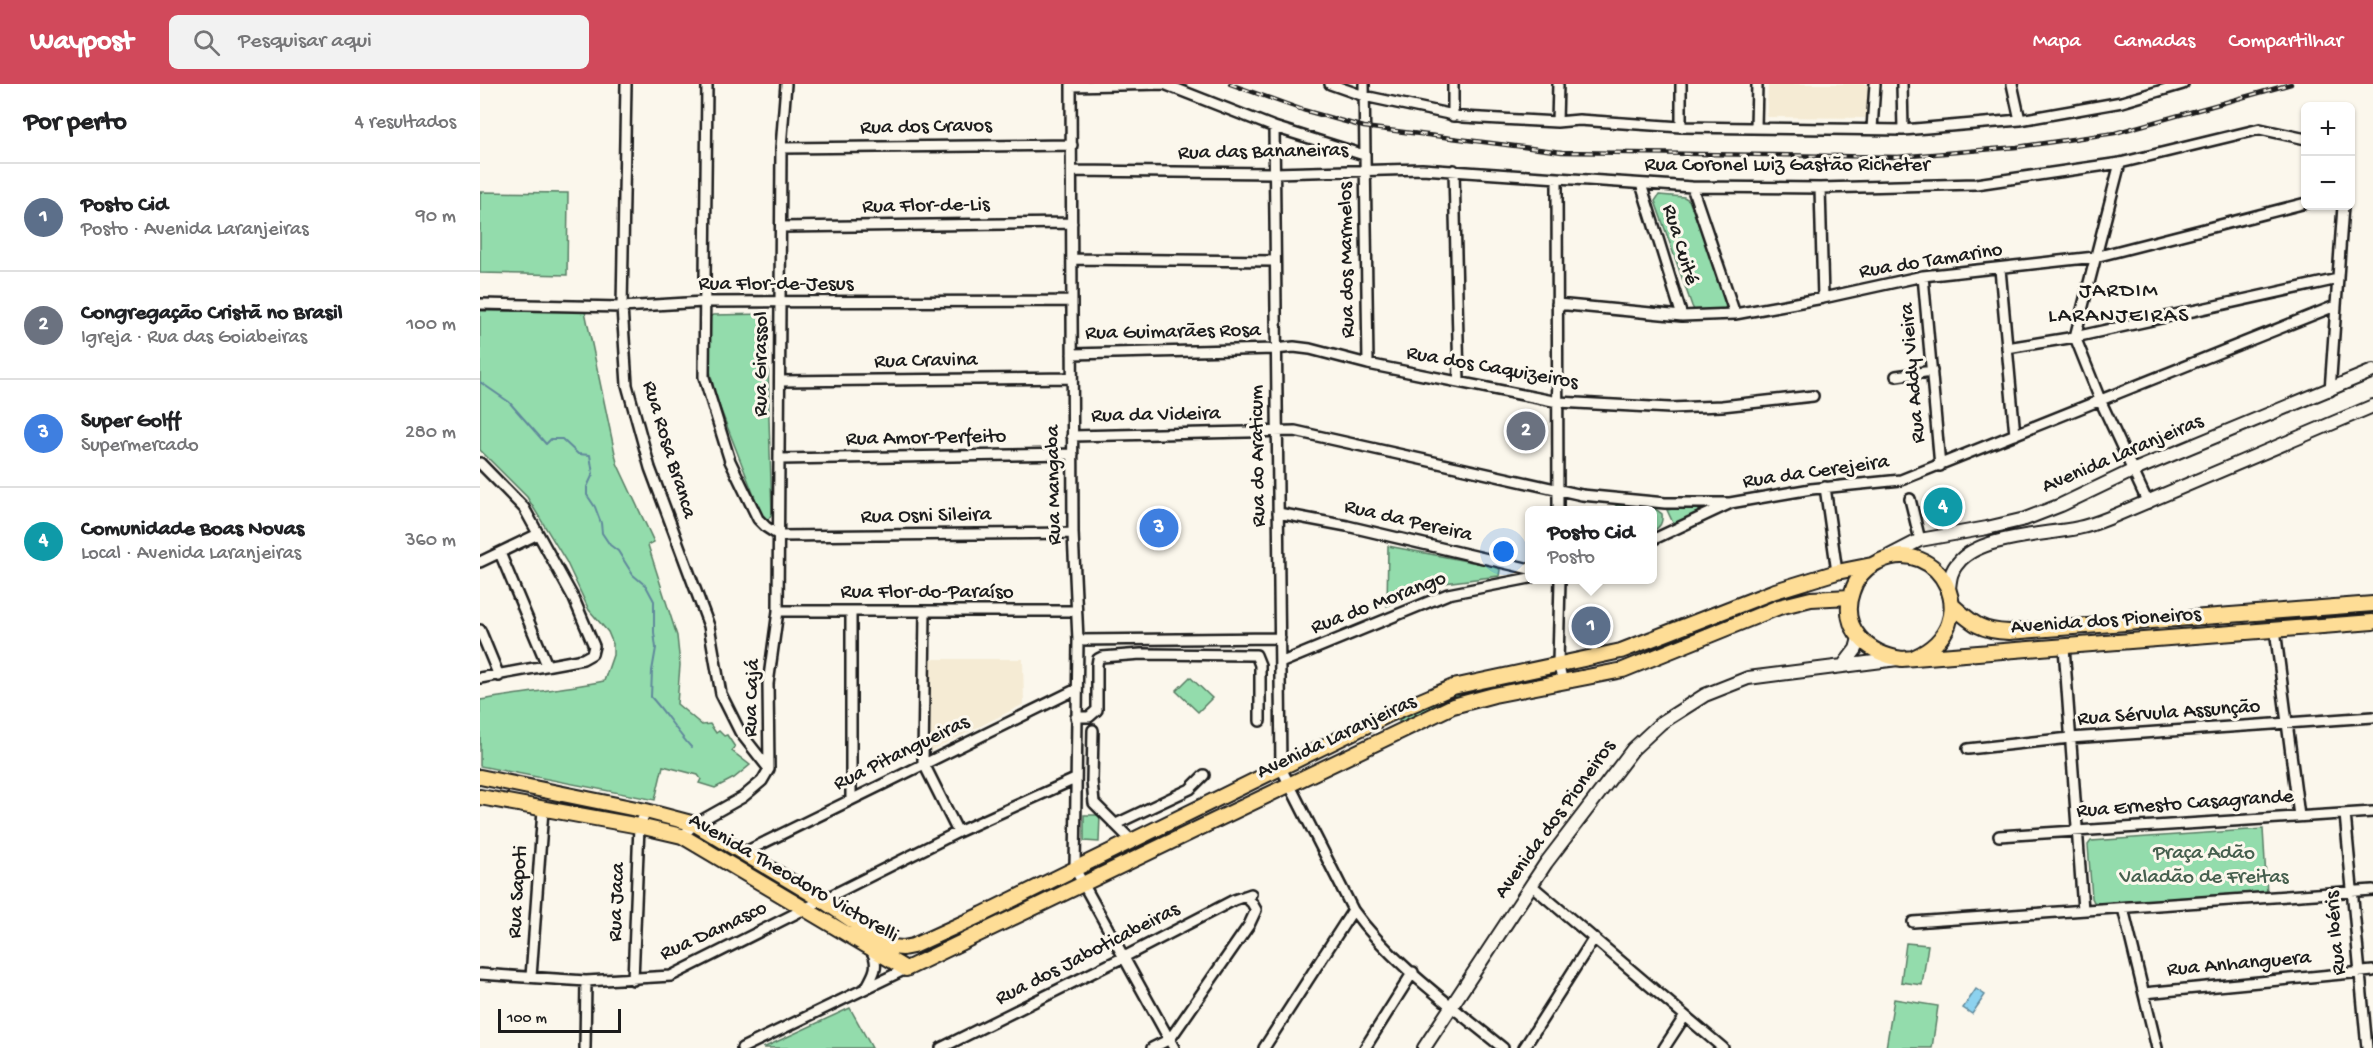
<!DOCTYPE html>
<html lang="pt">
<meta charset="utf-8">
<style>
body{margin:0;font-family:"Gochi Hand",sans-serif;background:#f2f2f2;color:#202124}
.controls{position:absolute;right:18px;top:18px;display:grid;overflow:hidden;border-radius:9px;box-shadow:0 2px 4px #0004}
.controls button{width:54px;height:54px;display:grid;place-items:center;padding:0;border:0;border-bottom:2px solid #e0e0e0;background:#fff;color:#202124;font:30px sans-serif}
.scale{position:absolute;left:18px;bottom:15px;width:123px;box-sizing:border-box;padding-left:6px;border:3px solid #1c1c1c;border-top:0;font-size:16px;line-height:21px;white-space:nowrap;color:#1c1c1c;-webkit-text-stroke:4px #fbf7ec;paint-order:stroke}
.you{position:absolute;left:1024px;top:468px;width:21px;height:21px;margin:-15px;border:4px solid #fff;border-radius:50%;background:#1a73e8;box-shadow:0 0 0 9px #1a73e833}
.badge{display:grid;place-items:center;width:39px;height:39px;border-radius:50%;background:#d1495b;color:#fff;font-size:20px;font-weight:700}
.pin{position:absolute;translate:-50% -50%;border:3px solid #fff;box-shadow:0 2px 6px #0006}
.popup{position:absolute;left:1045px;top:422px;width:132px;height:78px;box-sizing:border-box;display:grid;place-content:center;border-radius:9px;background:#fff;filter:drop-shadow(0 2px 4px #0005);font-size:20px;white-space:nowrap;color:#757577}
.popup b{font-size:22px;color:#202124}
.popup::after{content:'';position:absolute;left:50%;top:100%;margin-left:-12px;border:12px solid transparent;border-top-color:#fff}
.list{margin:0;padding:0;list-style:none}
h2{display:flex;justify-content:space-between;align-items:center;height:78px;margin:0;padding:0 24px;font-size:26px}
h2 small{font-size:20px;font-weight:400;color:#757577}
.list li{display:grid;grid-template-columns:39px 1fr auto;gap:18px;align-items:center;box-sizing:border-box;height:108px;padding:0 24px;border-top:2px solid #e0e0e0}
.list b{display:block;font-size:22px;white-space:nowrap}
.list p{margin:0;font-size:20px;white-space:nowrap;color:#757577}
.list em{font-size:20px;font-style:normal;color:#757577}
.icon{flex:none;width:33px;height:33px;fill:none;stroke:currentColor;stroke-width:2;stroke-linecap:round;stroke-linejoin:round}
.map{position:relative;flex:none;width:1893px;height:964px;overflow:hidden}
header{display:flex;align-items:center;gap:36px;box-sizing:border-box;height:84px;padding:0 30px;background:#d1495b;color:#fff}
header strong{font-size:28px}
nav{display:flex;gap:33px;margin-inline-start:auto;font-size:21px}
.search{width:420px;height:54px;background:#f2f2f2;display:flex;align-items:center;gap:15px;box-sizing:border-box;padding:0 21px;border-radius:9px;color:#757577;font-size:22px}
main{display:flex}
aside{flex:1;background:#fff}
.map>svg:first-child{display:block}
.built{fill:#f5ebd4}
.green{fill:#93dcac;stroke:#587c64;stroke-width:1.5}
.water{fill:#8dd2ef;stroke:#60899b;stroke-width:1.5}
.lines{fill:none;stroke-linecap:round;stroke-linejoin:round}
.stream{stroke:#60899b;stroke-width:2}
.street-casing{stroke:#1c1c1c;stroke-width:14}
.secondary-casing{stroke:#1c1c1c;stroke-width:16}
.primary-casing{stroke:#1c1c1c;stroke-width:18}
.street{stroke:#fbf7ec;stroke-width:9}
.secondary{stroke:#fbf7ec;stroke-width:12}
.primary{stroke:#fedd96;stroke-width:14}
.rail-casing{stroke:#1c1c1c;stroke-width:4.5}
.rail{stroke:#fbf7ec;stroke-width:2;stroke-dasharray:7;stroke-linecap:butt}
.labels{text-anchor:middle;dominant-baseline:central;stroke-width:6;stroke-linejoin:round;paint-order:stroke}
.street-label{font-size:21px;fill:#1c1c1c;stroke:#fbf7ec}
.park-label{font-size:21px;fill:#465f4e;stroke:#fbf7ec}
.neighbourhood-label{font-size:22px;letter-spacing:1.5px;fill:#1c1c1c;stroke:#fbf7ec}
</style>
<header>
<strong>Waypost</strong>
<div class="search"><svg class="icon" aria-label="search" viewBox="0 0 24 24"><circle cx="10" cy="10" r="6"/><path d="M15 15l6 6"/></svg>Pesquisar aqui</div>
<nav><a>Mapa</a><a>Camadas</a><a>Compartilhar</a></nav>
</header>
<main>
<aside>
<h2>Por perto<small>4 resultados</small></h2>
<ul class="list">
<li><span class="badge" style="background:#5c6f8a">1</span><div><b>Posto Cid</b><p>Posto · Avenida Laranjeiras</p></div><em>90 m</em></li>
<li><span class="badge" style="background:#6b7280">2</span><div><b>Congregação Cristã no Brasil</b><p>Igreja · Rua das Goiabeiras</p></div><em>100 m</em></li>
<li><span class="badge" style="background:#3f7fe0">3</span><div><b>Super Golff</b><p>Supermercado</p></div><em>280 m</em></li>
<li><span class="badge" style="background:#0f9aa8">4</span><div><b>Comunidade Boas Novas</b><p>Local · Avenida Laranjeiras</p></div><em>360 m</em></li>
</ul>
</aside>
<div class="map">
<svg width="1893" height="964" viewBox="0 0 1893 964">
<rect width="100%" height="100%" fill="#fbf7ec"/>
<filter id="ink" filterUnits="userSpaceOnUse"><feTurbulence type="fractalNoise" baseFrequency=".0167" numOctaves="2"/><feDisplacementMap in="SourceGraphic" scale="12" xChannelSelector="R" yChannelSelector="G"/><feConvolveMatrix kernelMatrix="1 2 1 2 8 2 1 2 1" color-interpolation-filters="sRGB"/></filter>
<g filter="url(#ink)">
<path class="built" d="M1288,0H1390L1388,34L1287,33Z
M448,575H543L544,620L449,668Z"/>
<path class="green" d="M0,108L88,109L87,191L0,189Z
M1179,111L1204,113L1209,116L1248,219L1243,227L1214,226L1212,222L1175,117Z
M0,227H105L137,379L174,458L168,461L197,552L200,581L197,620L222,641L230,640L236,649L239,647L244,652L247,651L255,663L252,667L270,681L254,694L235,704L219,699L221,695L218,691L183,682L175,716L0,682V616C42,609 83,605 124,597L133,571V560L128,548L109,526L86,477L47,413L0,366Z
M287,230L290,236L288,260L289,335L292,429L288,436L283,435L235,311L229,282L228,234L233,231Z
M1136,421L1174,424L1182,430C1183,439 1180,443 1173,447L1172,426H1136Z
M1210,422L1219,423V429L1194,441L1187,426Z
M908,462L1018,483L1020,486L1019,492L964,499L907,522Z
M1065,590L1069,596L922,641L917,635L966,613L1022,597Z
M710,593L732,614L718,628L696,607Z
M604,731H620L619,758L604,757Z
M1783,745L1787,810L1625,821L1614,818L1612,814L1608,761L1611,757Z
M1426,859L1448,861L1442,901L1421,898Z
M1414,915L1458,922L1452,964H1406Z
M370,924L392,964H283Z"/>
<path class="water" d="M1496,905L1505,911L1492,930L1483,924Z"/>
<g class="lines">
<path class="stream" d="M0,298L29,318L66,360L71,355H82L98,370L110,371L113,390L107,403V411L115,423L121,439L122,449L130,461L138,467L153,491L166,502L174,517V548L176,564L172,587L171,613C186,629 196,647 211,663"/>
<g class="street-casing">
<path id="street" d="M146,0L142,223L147,301L170,384L229,542L241,610L260,648L289,685
M227,0L224,293L250,377L278,435L286,443L300,452
M591,0L593,449L598,556L595,785L694,964
M684,0L794,43L884,71
M850,0L884,12L983,33L1077,38L1099,36L1201,43L1423,46L1540,36L1642,18L1703,0
M884,0L888,280
M973,0V32
M1201,0V43
M1422,0L1423,46
M1532,0L1540,36
M591,2L685,0
M1077,38L1078,0
M794,43L801,684L873,826C911,879 972,922 1023,964
M1276,43L1277,0
M1392,45L1395,0
M301,64L592,61
M1640,79L1595,253L1621,318L1668,419
M974,86L979,298
M592,87L794,89L942,85L1212,103L1340,104L1496,100L1640,79L1780,45L1826,55
M1077,95L1078,426
M1161,100L1202,232
M1212,103L1255,230
M1340,104L1343,214
M301,143L592,139
M592,175L795,177
M1520,185L1535,351
M1443,192L1460,382
M0,220L142,223L223,218L592,217
M1077,220L1202,232L1255,230L1343,214L1443,192L1615,173L1826,119
M1527,264L1595,253L1858,195
M592,270L795,265L814,263L830,265L888,280L1078,318L1190,324L1242,322L1333,312
M1416,292L1452,287
M300,297L592,294
M1850,307L1863,122
M592,352L815,347L1102,411L1185,419H1250L1331,405L1421,396L1855,222
M300,375L593,370
M0,379L44,424L94,515L114,562L112,570L103,575L0,594
M1345,403L1357,488
M1430,415L1440,456
M798,429L867,442L1050,485
M300,452L593,449
M1172,456L1249,420
M20,469L67,581
M0,478L58,450
M1080,496L1078,579L1083,598
M298,527H596
M445,527L443,678L478,748
M1795,545L1819,732
M0,546L19,592
M598,556L800,554
M1584,563L1603,826
M800,579L968,510L1050,494
M596,633H609L617,626V581L618,575L622,573L661,570L772,571H776L780,581V637
M613,646L612,697L614,719L652,757
M1488,665L1590,654L1893,633
M371,715V527
M1865,730L1887,964
M636,740L710,705L724,691
M202,752L215,740L263,713L282,697L289,685L288,600L298,527L301,64L306,0
M1519,752L1893,728
M263,769L597,605
M1051,801L1243,964
M1643,824L1677,964
M1433,838L1893,806
M0,890L106,897L191,892L478,748L595,695
M51,893L63,726
M153,896L159,742L166,727
M386,904C394,890 400,881 391,866
M1664,909L1893,887
M105,964L106,897
M262,964L426,885
M461,964L644,873L754,816L771,810
M672,964L690,955L769,841L776,826L772,819L765,812
M784,964L873,826
M885,964L933,888
M1044,964L1114,854
M1184,964L1205,932"/>
</g>
<g class="secondary-casing">
<path id="secondary" d="M1409,472L1440,456L1507,444L1545,435L1581,421L1652,387L1893,287
M1469,505C1470,495 1471,486 1478,479C1499,452 1565,451 1598,444C1609,442 1619,438 1629,434L1893,322
M1363,582L1376,565L1379,554
M944,964L1066,779L1153,665L1181,639L1225,611L1268,594L1418,575"/>
</g>
<g class="primary-casing">
<path id="primary" d="M1472,521C1493,540 1501,547 1529,548L1893,520
M1435,573C1508,540 1459,448 1398,478C1385,484 1376,495 1372,508C1359,545 1389,570 1422,575L1893,538
M0,693L166,727L215,740L342,816L411,863L423,864L433,862L503,830L910,630L973,603L1141,567L1295,507L1357,488L1392,481
M0,713L159,742L202,752L426,885L973,622L1014,611L1143,586L1299,523L1331,515L1370,513"/>
</g>
<use href="#street" class="street"/>
<use href="#secondary" class="secondary"/>
<use href="#primary" class="primary"/>
<g class="rail-casing">
<path id="rail" d="M750,0L823,26L884,43L1082,68L1418,73L1537,63L1635,49L1811,0"/>
</g>
<use href="#rail" class="rail"/>
</g>
</g>
<g class="labels">
<g class="street-label">
<text transform="translate(446 44) rotate(-1)">Rua dos Cravos</text>
<text transform="translate(783 69) rotate(-1)">Rua das Bananeiras</text>
<text x="1307" y="82">Rua Coronel Luiz Gastão Richeter</text>
<text transform="translate(446 123) rotate(-1)">Rua Flor-de-Lis</text>
<text transform="translate(1199 161) rotate(73)">Rua Cuité</text>
<text transform="translate(868 176) rotate(-91)">Rua dos Marmelos</text>
<text transform="translate(1451 178) rotate(-9)">Rua do Tamarino</text>
<text x="296" y="201">Rua Flor-de-Jesus</text>
<text transform="translate(693 249) rotate(-1)">Rua Guimarães Rosa</text>
<text transform="translate(446 278) rotate(-1)">Rua Cravina</text>
<text transform="translate(282 280) rotate(-90)">Rua Girassol</text>
<text transform="translate(1012 285) rotate(10)">Rua dos Caquizeiros</text>
<text transform="translate(1434 289) rotate(-95)">Rua Addy Vieira</text>
<text transform="translate(676 332) rotate(-1)">Rua da Videira</text>
<text transform="translate(446 355) rotate(-1)">Rua Amor-Perfeito</text>
<text transform="translate(188 366) rotate(73)">Rua Rosa Branca</text>
<text transform="translate(1643 371) rotate(-23)">Avenida Laranjeiras</text>
<text transform="translate(779 372) rotate(-91)">Rua do Araticum</text>
<text transform="translate(1336 389) rotate(-8)">Rua da Cerejeira</text>
<text transform="translate(575 401) rotate(-91)">Rua Mangaba</text>
<text transform="translate(446 433) rotate(-1)">Rua Osni Sileira</text>
<text transform="translate(928 438) rotate(13)">Rua da Pereira</text>
<text x="447" y="509">Rua Flor-do-Paraíso</text>
<text transform="translate(899 520) rotate(-21)">Rua do Morango</text>
<text transform="translate(1626 538) rotate(-4)">Avenida dos Pioneiros</text>
<text transform="translate(273 614) rotate(-88)">Rua Cajá</text>
<text transform="translate(1689 630) rotate(-4)">Rua Sérvula Assunção</text>
<text transform="translate(857 654) rotate(-25)">Avenida Laranjeiras</text>
<text transform="translate(422 670) rotate(-26)">Rua Pitangueiras</text>
<text transform="translate(1705 721) rotate(-4)">Rua Ernesto Casagrande</text>
<text transform="translate(1076 736) rotate(-54)">Avenida dos Pioneiros</text>
<text transform="translate(313 795) rotate(30)">Avenida Theodoro Victorelli</text>
<text transform="translate(39 808) rotate(-86)">Rua Sapoti</text>
<text transform="translate(138 818) rotate(-88)">Rua Jaca</text>
<text transform="translate(234 848) rotate(-25)">Rua Damasco</text>
<text transform="translate(1857 849) rotate(-95)">Rua Ibéris</text>
<text transform="translate(608 871) rotate(-27)">Rua dos Jaboticabeiras</text>
<text transform="translate(1759 881) rotate(-5)">Rua Anhanguera</text>
</g>
<g class="park-label">
<text x="1724" y="770">Praça Adão<tspan x="1724" dy="24">Valadão de Freitas</tspan></text>
</g>
<g class="neighbourhood-label">
<text x="1639" y="208">JARDIM<tspan x="1639" dy="25">LARANJEIRAS</tspan></text>
</g>
</g>
</svg>
<div class="controls">
<button>+</button>
<button>−</button>
</div>
<div class="scale">100 m</div>
<div class="you"></div>
<div class="pin badge" style="left:1111px;top:542px;background:#5c6f8a">1</div>
<div class="popup"><b>Posto Cid</b>Posto</div>
<div class="pin badge" style="left:1046px;top:347px;background:#6b7280">2</div>
<div class="pin badge" style="left:679px;top:444px;background:#3f7fe0">3</div>
<div class="pin badge" style="left:1463px;top:423px;background:#0f9aa8">4</div>
</div>
</main>
